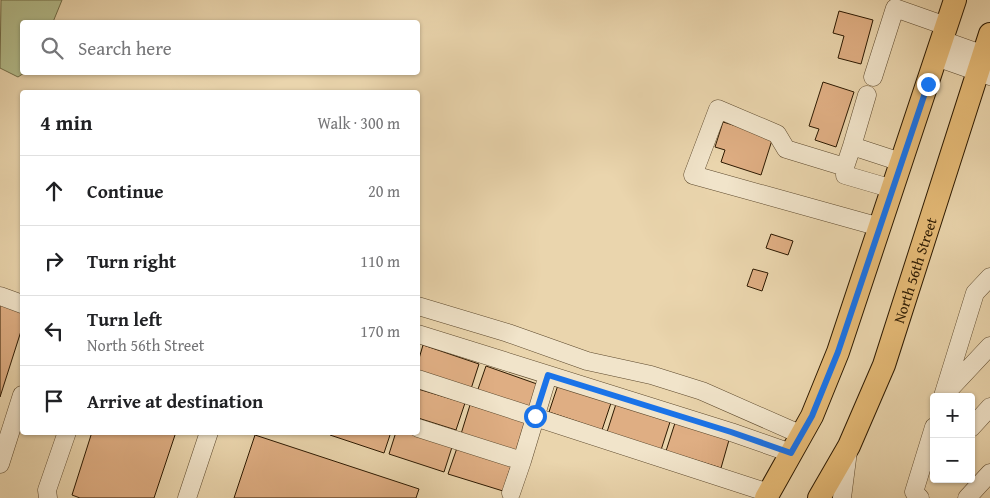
<!DOCTYPE html>
<meta charset="utf-8">
<style>
body{margin:0;font-family:"Gentium Book Plus",serif;background:#f6f6f6;color:#202124}
.controls{position:absolute;right:15px;bottom:15px;display:grid;overflow:hidden;border-radius:5px;box-shadow:0 1px 4px #0004}
.controls button{width:45px;height:45px;display:grid;place-items:center;padding:0;border:0;border-bottom:1px solid #e0e0e0;background:#fff;color:#202124;font:25px sans-serif}
.stop{position:absolute;width:15px;height:15px;margin:-11px;border:4px solid #1a73e8;border-radius:50%;background:#fff}
.stop.end{background:#1a73e8;border-color:#fff;box-shadow:0 1px 5px #0008}
.list{margin:0;padding:0;list-style:none}
h2{display:flex;justify-content:space-between;align-items:center;height:65px;margin:0;padding:0 20px;font-size:21px}
h2 small{font-size:16px;font-weight:400;color:#757577}
.list li{display:grid;grid-template-columns:32px 1fr auto;gap:15px;align-items:center;box-sizing:border-box;height:70px;padding:0 20px;border-top:1px solid #e0e0e0}
.list b{display:block;font-size:19px;white-space:nowrap}
.list p{margin:0;font-size:16px;white-space:nowrap;color:#757577}
.list em{font-size:16px;font-style:normal;color:#757577}
.icon{flex:none;width:28px;height:28px;fill:none;stroke:currentColor;stroke-width:2;stroke-linecap:round;stroke-linejoin:round}
.map{position:relative;flex:none;width:990px;height:498px;overflow:hidden}
.search{position:absolute;background:#fff;box-shadow:0 1px 4px #0004;left:20px;top:20px;width:400px;height:55px;display:flex;align-items:center;gap:12px;box-sizing:border-box;padding:0 18px;border-radius:5px;color:#757577;font-size:19px}
.panel{position:absolute;background:#fff;box-shadow:0 1px 4px #0004;left:20px;top:90px;width:400px;height:345px;border-radius:5px}
.map>svg:first-child{display:block}
.green{fill:#b4be8d;stroke:#706c47}
.building{fill:#dfae83;stroke:#2c1901}
.lines{fill:none;stroke-linecap:round;stroke-linejoin:round}
.minor-casing{stroke:#5c482c;stroke-width:19}
.major-casing{stroke:#2c1901;stroke-width:24}
.minor{stroke:#f1e4ca;stroke-width:18}
.major{stroke:#e5ba76;stroke-width:22}
.route{stroke:#1a73e8;stroke-width:6}
.labels{text-anchor:middle;dominant-baseline:central;stroke-width:4;stroke-linejoin:round;paint-order:stroke}
.street-label{font-size:15px;fill:#2c1901;stroke:#f1e4ca}
</style>
<div class="map">
<svg width="990" height="498" viewBox="0 0 990 498">
<rect width="100%" height="100%" fill="#ead5ad"/>
<filter id="stains"><feTurbulence type="fractalNoise" baseFrequency=".004" numOctaves="4"/><feColorMatrix values="0 0 0 0 .2 0 0 0 0 .09 0 0 0 0 .02 0 0 0 .5 -.17"/></filter>
<radialGradient id="worn" r=".72"><stop offset=".6" stop-color="#630" stop-opacity="0"/><stop offset="1" stop-color="#630" stop-opacity=".3"/></radialGradient>
<path class="green" d="M1,0H62L53,22H22V72L24,73L18,77L0,68Z"/>
<path class="building" d="M839,11L873,20L861,64L838,58L844,36L833,33Z
M823,82L854,92L836,147L815,140L819,129L809,126Z
M723,122L773,137L761,175L721,162L725,150L715,147Z
M771,234L793,241L788,255L766,248Z
M753,269L768,273L762,291L747,286Z
M0,305L22,312V328L0,397Z
M423,345L479,364L470,392L418,374V362Z
M486,366L537,384L529,410L477,392Z
M558,385L611,403L602,430L549,412Z
M418,389L465,403L456,430L418,418Z
M616,404L670,422L661,450L607,432Z
M470,405L525,422L516,451L461,434Z
M675,423L729,440L721,468L666,451Z
M92,432H176L154,498H80L72,495Z
M331,432H391L384,453L330,435Z
M396,432H418L453,444L444,472L389,454Z
M255,435L416,488L419,489L416,498H234Z
M458,445L512,463L503,491L448,474Z"/>
<g class="lines">
<g class="minor-casing">
<path id="minor" d="M942,40L990,57
M936,57L990,76
M873,77L895,8L946,26
M852,146L867,95
M845,167V175L893,189
M880,227L693,175L718,109L777,134L786,149L845,167L852,146L901,162
M0,296L22,304
M418,306L508,333L587,361L651,375L702,391L802,435
M418,334L731,432L791,453
M418,379L769,493
M946,393L990,346
M943,396L975,293L990,277
M418,428L522,461L548,375
M971,428L990,407
M0,464L22,395
M511,493L522,461
M48,498L47,490L67,432
M187,498L209,432
M842,498L848,451
M920,498L914,492L934,427
M967,498L990,473"/>
</g>
<g class="major-casing">
<g id="major">
<path d="M766,498L812,416L838,352L955,0"/>
<path id="s1" d="M819,498L849,446L884,365L990,34"/>
</g>
</g>
<use href="#minor" class="minor"/>
<use href="#major" class="major"/>
</g>
<g class="lines">
<path class="route" d="M535,416L548,375L731,432L791,453L812,416L838,352L928,84"/>
</g>
<g class="labels">
<g class="street-label">
<text stroke="none"><textPath href="#s1" startOffset="248">North 56th Street</textPath></text>
</g>
</g>
<rect width="100%" height="100%" filter="url(#stains)"/>
<rect width="100%" height="100%" fill="url(#worn)"/>
</svg>
<div class="controls">
<button>+</button>
<button>−</button>
</div>
<div class="stop" style="left:535px;top:416px"></div>
<div class="stop end" style="left:928px;top:84px"></div>
<div class="search"><svg class="icon" aria-label="search" viewBox="0 0 24 24"><circle cx="10" cy="10" r="6"/><path d="M15 15l6 6"/></svg>Search here</div>
<section class="panel">
<h2>4 min<small>Walk · 300 m</small></h2>
<ul class="list">
<li><svg class="icon" aria-label="ahead" viewBox="0 0 24 24"><path d="M12 20V5M6 11l6-6 6 6"/></svg><div><b>Continue</b></div><em>20 m</em></li>
<li><svg class="icon" aria-label="right" viewBox="0 0 24 24"><path d="M7 20v-9h11M14 6l5 5-5 5"/></svg><div><b>Turn right</b></div><em>110 m</em></li>
<li><svg class="icon" aria-label="left" viewBox="0 0 24 24"><path d="M17 20v-9H6M10 6l-5 5 5 5"/></svg><div><b>Turn left</b><p>North 56th Street</p></div><em>170 m</em></li>
<li><svg class="icon" aria-label="arrive" viewBox="0 0 24 24"><path d="M6 21V4h12l-3 4 3 4H6"/></svg><div><b>Arrive at destination</b></div></li>
</ul>
</section>
</div>
